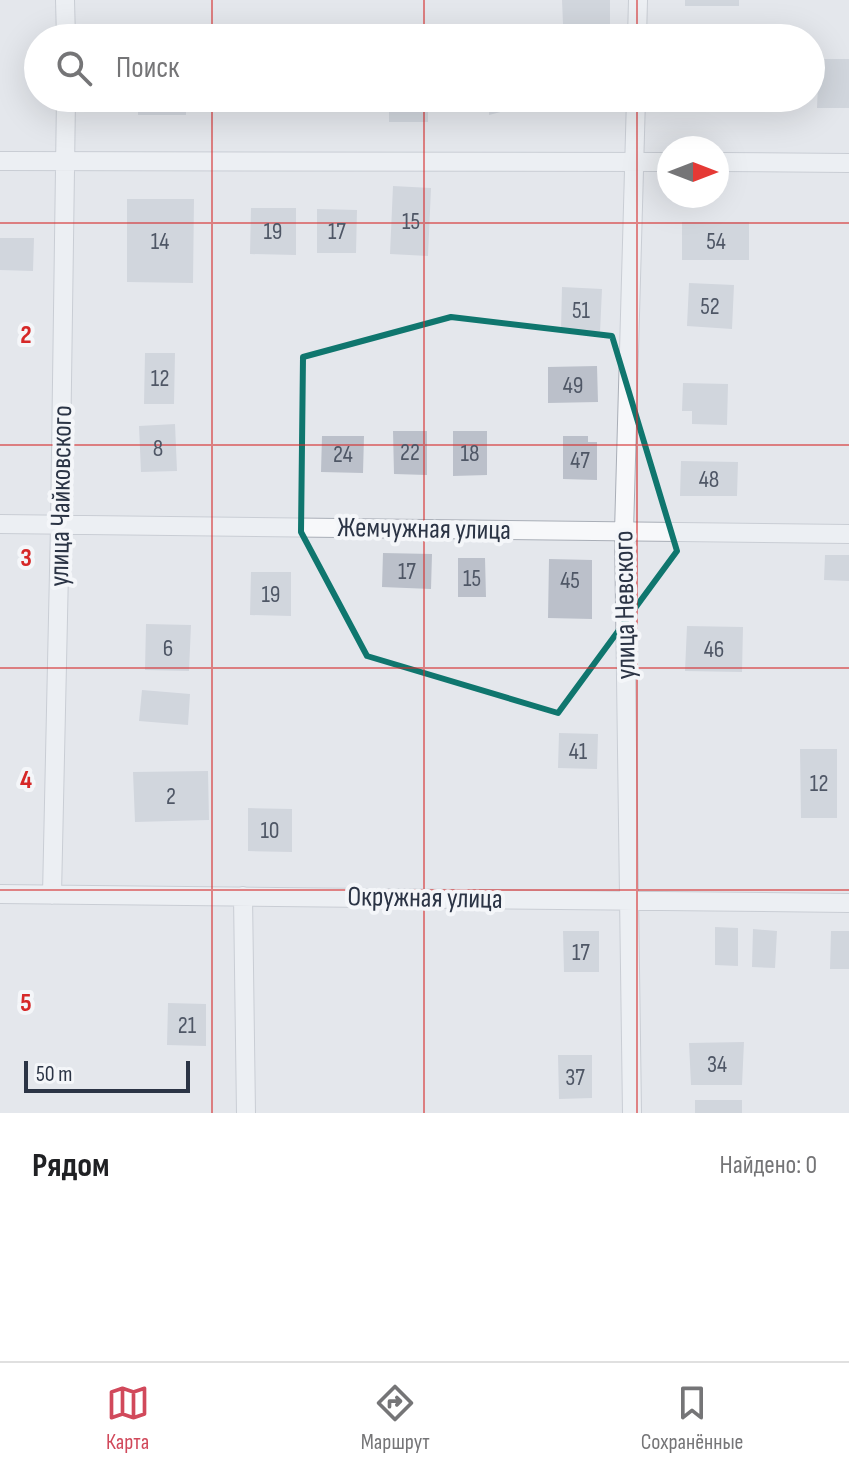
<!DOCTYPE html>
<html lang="ru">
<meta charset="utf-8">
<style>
body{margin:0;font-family:"Sofia Sans Condensed",sans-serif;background:#f2f2f2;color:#202124}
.compass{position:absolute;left:657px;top:136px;width:72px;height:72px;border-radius:50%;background:#fff;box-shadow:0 8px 32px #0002;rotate:90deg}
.scale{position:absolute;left:24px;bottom:20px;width:166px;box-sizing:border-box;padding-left:8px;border:4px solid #2b3445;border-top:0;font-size:22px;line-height:28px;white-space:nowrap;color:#2b3445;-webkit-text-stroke:6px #f4f6f9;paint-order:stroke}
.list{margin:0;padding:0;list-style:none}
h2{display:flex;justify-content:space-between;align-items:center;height:104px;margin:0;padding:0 32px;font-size:34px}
h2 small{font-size:26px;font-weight:400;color:#757577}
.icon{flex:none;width:44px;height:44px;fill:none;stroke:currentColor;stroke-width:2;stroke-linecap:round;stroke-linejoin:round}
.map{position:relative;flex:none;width:849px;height:1113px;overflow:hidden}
.search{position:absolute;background:#fff;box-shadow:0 8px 32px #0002;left:24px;right:24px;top:24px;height:88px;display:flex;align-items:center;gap:20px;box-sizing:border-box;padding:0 28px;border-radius:44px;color:#757577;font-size:30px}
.sheet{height:248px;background:#fff}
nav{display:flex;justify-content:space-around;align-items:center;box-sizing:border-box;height:112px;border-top:2px solid #e0e0e0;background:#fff;font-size:22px;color:#757577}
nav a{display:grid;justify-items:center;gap:4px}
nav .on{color:#d1495b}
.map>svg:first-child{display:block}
.building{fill:#bbc0ca}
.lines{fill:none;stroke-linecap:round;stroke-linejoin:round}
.minor-casing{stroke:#a9aeb7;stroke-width:20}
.minor{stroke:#f7f8fa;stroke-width:18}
.marked{fill:none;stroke:#0f766e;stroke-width:6;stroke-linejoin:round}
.grid{fill:none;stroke:#d62828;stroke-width:2;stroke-opacity:0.55}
.labels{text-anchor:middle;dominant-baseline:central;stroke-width:8;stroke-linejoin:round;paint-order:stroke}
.number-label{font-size:24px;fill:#4f5766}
.street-label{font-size:28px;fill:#2b3445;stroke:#f4f6f9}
.grid-label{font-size:26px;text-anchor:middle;font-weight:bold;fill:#d62828;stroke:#f4f6f9;stroke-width:8;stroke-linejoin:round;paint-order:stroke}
</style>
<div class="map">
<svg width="849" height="1113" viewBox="0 0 849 1113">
<rect width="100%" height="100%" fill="#e4e7ec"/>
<path class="building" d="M562,0H610V24H563Z
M685,0H739V6H685Z
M332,24H366V38H332Z
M132,26L171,27V38H132Z
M819,59H849V108H817Z
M138,98H186V115H138Z
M389,98H428V122H389Z
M490,98H517L516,108L489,115Z
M393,186L431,188L428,256L390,254Z
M127,199H194L193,283L127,282Z
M251,208H296V255L250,254Z
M317,209L357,210L356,253H317Z
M682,222H749V260H682Z
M0,238H34L33,271L0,270Z
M689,283L734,285L732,329L687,326Z
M562,287L602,289L600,333L561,331Z
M145,353H175L174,404H144Z
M597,366L598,402L548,403V367Z
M683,383L728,384L727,425L692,424V411H682Z
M175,424L177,471L141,472L139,426Z
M393,431H427V475L394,474Z
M453,431H487V475L453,476Z
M322,436H364L363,473L321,472Z
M563,436H588V442H597V480L563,479Z
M681,461L738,462L737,496H680Z
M383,553L432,554L431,589L382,587Z
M825,555H849V581L824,580Z
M458,558H485L486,597H458Z
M549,559L592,560V619L548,618Z
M251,572H291V616L250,615Z
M146,624L191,625L189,671L145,670Z
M687,626L743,627L742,672L685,671Z
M142,690L190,694L188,725L139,721Z
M559,733L598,734L597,769L558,768Z
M800,749H837V818H801Z
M208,771L209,820L135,822L133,772Z
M248,808L292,809V852L248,851Z
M715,927L738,928V966L715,965Z
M753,929L777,931L775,968L752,967Z
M563,931H599V972H564Z
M831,931H849V969H830Z
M168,1003L206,1004V1046L167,1045Z
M744,1042L742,1085H691L689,1043Z
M558,1055H592V1098L559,1099Z
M695,1100H742V1113H695Z"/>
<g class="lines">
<g class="minor-casing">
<path id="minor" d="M65,0L66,38
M637,38L638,0
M0,161L669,162
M717,162L849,163
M0,524L849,534
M0,894L849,903
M52,895L60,525L66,98
M243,896L246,1113
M632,1113L624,532L636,98"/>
</g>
<use href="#minor" class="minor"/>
</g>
<path d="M0 0H849V1113H0ZM451,317L612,336L677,551L558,713L367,656L301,532L303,357Z" fill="#e4e7ec" fill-opacity=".55" fill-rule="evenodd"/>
<path class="marked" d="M451,317L612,336L677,551L558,713L367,656L301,532L303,357Z"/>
<path class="grid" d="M212,0V38M424,0V38M637,0V38M212,98V1113M424,98V1113M637,98V1113M0,223H849M0,445H849M0,668H849M0,890H849"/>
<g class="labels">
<g class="number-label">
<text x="411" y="221">15</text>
<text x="273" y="231">19</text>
<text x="337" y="231">17</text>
<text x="160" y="241">14</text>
<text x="716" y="241">54</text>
<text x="710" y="306">52</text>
<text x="581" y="310">51</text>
<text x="160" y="378">12</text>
<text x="573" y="385">49</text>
<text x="158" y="448">8</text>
<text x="410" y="452">22</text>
<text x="470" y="453">18</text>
<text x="343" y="454">24</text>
<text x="580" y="460">47</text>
<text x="709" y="479">48</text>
<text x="407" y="571">17</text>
<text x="472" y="578">15</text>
<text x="570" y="580">45</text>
<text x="271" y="594">19</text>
<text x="168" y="648">6</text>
<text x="714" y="649">46</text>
<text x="578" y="751">41</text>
<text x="819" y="783">12</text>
<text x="171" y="796">2</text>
<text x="270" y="830">10</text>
<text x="581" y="952">17</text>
<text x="187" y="1025">21</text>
<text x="717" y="1064">34</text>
<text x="575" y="1077">37</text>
</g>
<g class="street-label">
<text transform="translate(61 496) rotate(-89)">улица Чайковского</text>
<text transform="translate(424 529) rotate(1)">Жемчужная улица</text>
<text transform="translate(625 605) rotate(-91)">улица Невского</text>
<text transform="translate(425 898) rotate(1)">Окружная улица</text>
</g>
</g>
<g class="grid-label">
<text x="26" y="343">2</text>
<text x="26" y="566">3</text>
<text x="26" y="788">4</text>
<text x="26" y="1011">5</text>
</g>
</svg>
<svg class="compass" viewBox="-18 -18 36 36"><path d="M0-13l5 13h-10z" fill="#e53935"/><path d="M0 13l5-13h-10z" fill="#757577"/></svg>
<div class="scale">50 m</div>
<div class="search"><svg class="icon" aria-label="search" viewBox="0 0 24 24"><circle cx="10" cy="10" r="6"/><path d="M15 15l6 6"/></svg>Поиск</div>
</div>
<section class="sheet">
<h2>Рядом<small>Найдено: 0</small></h2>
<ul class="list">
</ul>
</section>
<nav>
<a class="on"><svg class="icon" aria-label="map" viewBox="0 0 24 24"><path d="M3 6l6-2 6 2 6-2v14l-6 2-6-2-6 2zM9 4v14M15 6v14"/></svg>Карта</a>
<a><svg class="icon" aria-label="directions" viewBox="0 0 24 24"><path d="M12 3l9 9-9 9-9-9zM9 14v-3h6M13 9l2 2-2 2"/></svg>Маршрут</a>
<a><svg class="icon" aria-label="saved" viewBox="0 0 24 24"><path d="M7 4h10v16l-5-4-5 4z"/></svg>Сохранённые</a>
</nav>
